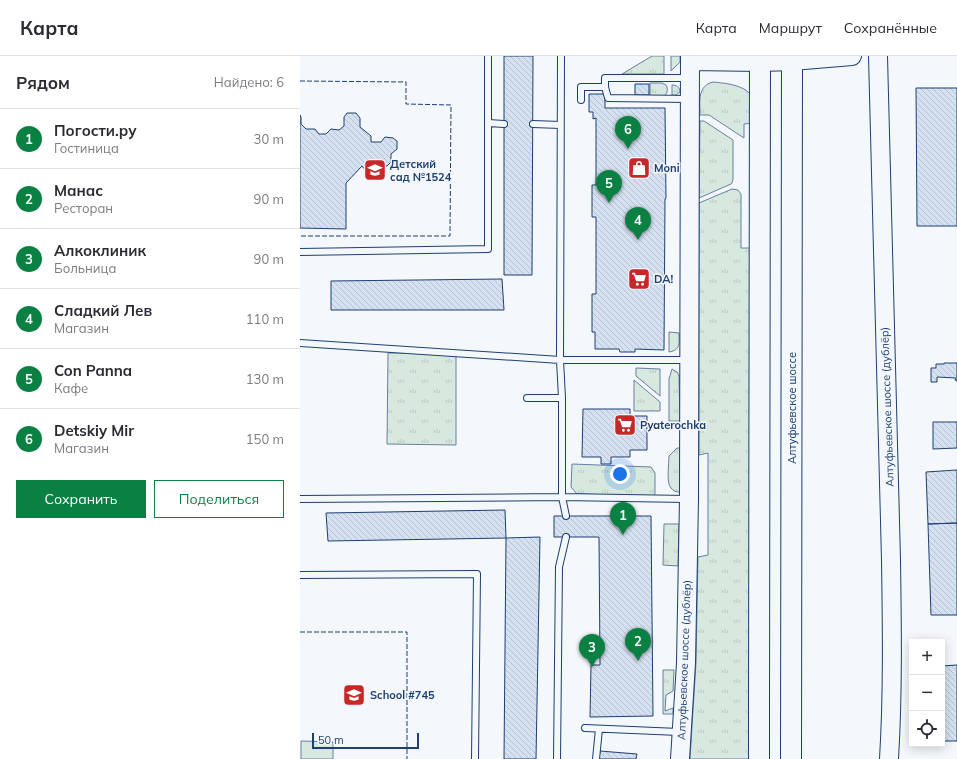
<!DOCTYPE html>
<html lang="ru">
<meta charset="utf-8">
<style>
body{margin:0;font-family:Mulish,sans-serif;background:#f2f2f3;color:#2b2b33}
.controls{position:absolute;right:12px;bottom:12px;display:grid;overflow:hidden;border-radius:0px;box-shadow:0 2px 10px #0003}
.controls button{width:36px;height:36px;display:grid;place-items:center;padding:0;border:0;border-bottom:1px solid #e1e1e2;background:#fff;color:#2b2b33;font:20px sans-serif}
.scale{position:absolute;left:12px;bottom:10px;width:107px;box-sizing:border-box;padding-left:4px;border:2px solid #1d3f73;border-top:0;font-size:11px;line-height:14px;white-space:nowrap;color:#1d3f73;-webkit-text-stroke:3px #f4f7fb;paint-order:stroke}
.you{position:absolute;left:320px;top:418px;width:14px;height:14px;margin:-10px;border:3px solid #fff;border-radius:50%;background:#1a73e8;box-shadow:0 0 0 6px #1a73e833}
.badge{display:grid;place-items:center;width:26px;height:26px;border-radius:50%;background:#0b8043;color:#fff;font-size:13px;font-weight:700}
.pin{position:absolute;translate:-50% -33px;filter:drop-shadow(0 1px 2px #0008)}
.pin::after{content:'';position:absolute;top:21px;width:14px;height:12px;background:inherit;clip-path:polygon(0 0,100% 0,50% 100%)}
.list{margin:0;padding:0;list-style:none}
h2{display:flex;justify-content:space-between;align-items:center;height:52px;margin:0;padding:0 16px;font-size:17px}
h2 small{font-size:13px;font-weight:400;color:#7c7c81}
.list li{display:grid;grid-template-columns:26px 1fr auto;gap:12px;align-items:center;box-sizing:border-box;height:60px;padding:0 16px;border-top:1px solid #e1e1e2}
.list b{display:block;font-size:15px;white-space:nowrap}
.list p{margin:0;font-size:13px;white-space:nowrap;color:#7c7c81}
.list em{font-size:13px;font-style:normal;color:#7c7c81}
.actions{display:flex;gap:8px;padding:12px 16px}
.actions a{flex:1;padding:9px 0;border:1px solid #0b8043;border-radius:0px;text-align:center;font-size:14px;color:#0b8043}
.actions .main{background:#0b8043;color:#fff}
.icon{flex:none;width:22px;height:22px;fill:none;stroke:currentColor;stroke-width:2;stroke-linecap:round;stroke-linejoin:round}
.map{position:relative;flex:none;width:657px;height:703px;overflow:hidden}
header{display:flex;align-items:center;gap:24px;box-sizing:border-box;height:56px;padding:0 20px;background:#fff;border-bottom:1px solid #e1e1e2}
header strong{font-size:19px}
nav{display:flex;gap:22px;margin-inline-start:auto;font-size:14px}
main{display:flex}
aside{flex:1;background:#fff}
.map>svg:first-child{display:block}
.grass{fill:url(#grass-tufts);stroke:#687fa3}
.pitch{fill:#d7e8df;stroke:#687fa3}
.building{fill:url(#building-back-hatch);stroke:#1d3f73}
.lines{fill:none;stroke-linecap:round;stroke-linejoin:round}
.service-casing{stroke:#1d3f73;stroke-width:8}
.secondary-casing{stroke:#1d3f73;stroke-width:20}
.primary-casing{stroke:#1d3f73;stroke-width:22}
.service{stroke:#f4f7fb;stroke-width:6}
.secondary{stroke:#f4f7fb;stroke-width:18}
.primary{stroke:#f4f7fb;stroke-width:20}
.fence{stroke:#1d3f73;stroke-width:1;stroke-dasharray:5 2;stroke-linecap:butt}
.labels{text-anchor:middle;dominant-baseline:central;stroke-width:3;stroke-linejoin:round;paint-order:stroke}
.poi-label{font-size:11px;font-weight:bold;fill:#1d3f73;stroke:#f4f7fb;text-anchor:start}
.street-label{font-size:11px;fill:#1d3f73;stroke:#f4f7fb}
</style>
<header>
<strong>Карта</strong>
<nav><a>Карта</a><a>Маршрут</a><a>Сохранённые</a></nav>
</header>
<main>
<aside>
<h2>Рядом<small>Найдено: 6</small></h2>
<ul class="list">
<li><span class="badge">1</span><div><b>Погости.ру</b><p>Гостиница</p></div><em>30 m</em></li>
<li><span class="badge">2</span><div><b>Манас</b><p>Ресторан</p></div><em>90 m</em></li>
<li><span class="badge">3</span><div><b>Алкоклиник</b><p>Больница</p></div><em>90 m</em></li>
<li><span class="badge">4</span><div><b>Сладкий Лев</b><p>Магазин</p></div><em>110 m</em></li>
<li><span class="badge">5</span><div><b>Con Panna</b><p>Кафе</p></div><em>130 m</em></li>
<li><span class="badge">6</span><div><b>Detskiy Mir</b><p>Магазин</p></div><em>150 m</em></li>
</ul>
<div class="actions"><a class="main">Сохранить</a><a>Поделиться</a></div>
</aside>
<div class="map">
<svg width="657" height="703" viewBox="0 0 657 703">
<defs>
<pattern id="grass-tufts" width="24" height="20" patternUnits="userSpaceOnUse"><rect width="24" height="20" fill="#d7e8df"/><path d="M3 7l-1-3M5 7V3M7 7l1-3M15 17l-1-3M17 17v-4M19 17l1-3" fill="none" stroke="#b8c8c3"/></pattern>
<pattern id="building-back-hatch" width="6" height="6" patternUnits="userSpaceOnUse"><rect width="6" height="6" fill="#d5e0f0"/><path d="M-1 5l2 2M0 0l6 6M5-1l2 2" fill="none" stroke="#b6c1d1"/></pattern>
</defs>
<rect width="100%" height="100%" fill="#f4f7fb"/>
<path class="grass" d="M352,0H364V18H322Z
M371,0H380V6L371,15Z
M413,26C424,27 448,29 452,42C453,50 452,59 453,67L444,68V82L409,59H400C400,46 397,30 413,26Z
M350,27H362L366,29L367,31C369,43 358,40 350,40Z
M372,29C376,29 380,31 380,36L376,39H372Z
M400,65H404L433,84V123L432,127L431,128L399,142Z
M432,133L438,134L441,138V192H452L451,703H390L396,607L398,501L408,499V397L399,399V147Z
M369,276L379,277C379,287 381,294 369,296Z
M88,297H156V389L87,388Z
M336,312L360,313V340L336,320Z
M372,313L377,316L379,320L380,365H369V323Z
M334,324L360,346V355H334Z
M377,392H380V436C376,436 373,435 371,432C366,427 369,408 369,400Z
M272,408L351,411L355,417V438L353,440L277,438L271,431Z
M364,468H379L378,510L363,509Z
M363,614H374L373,635L366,639L365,655L373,652V658H363Z"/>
<path class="pitch" d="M1,685L33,686V703H1Z"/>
<path class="building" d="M204,0H233L232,219H204Z
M335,28H349V39H335Z
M616,32H657V170H617Z
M289,38H305V52H365L366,142L365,143L364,294L335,293V296H320L319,293H295V276H292V238H296V161H292V129H296V62L293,63V56H289Z
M47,57H56L60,62V71L71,80V86H81L85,81L93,82L97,85V93L91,98V106L87,110H79L75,116H67L62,110L46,127V173L0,172V59L1,61V68L6,73H15L19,78H26L31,73L39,74L44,70V61Z
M202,223L204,254H31V225Z
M644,307H657V325L655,324L656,322L637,321V326H631V312H636V308H644Z
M283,353H330V360H347V394H330V401H311V408H301V401H282Z
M633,366H657V392L633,393Z
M657,414V467L628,468L626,416Z
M205,454L206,482L28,485L26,457Z
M254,460H351L353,660L290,661L291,609H300L299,481H254Z
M657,467V559H631L628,468Z
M240,481L236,703H204L206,482Z
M657,609V685H642V610Z
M300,695L337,698L336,703H299Z"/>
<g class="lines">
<g class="service-casing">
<path id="service" d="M261,0L260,304L262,342V441L266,460
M388,22H305V31L308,42L389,43
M281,44V31H305
M188,67L204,68
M233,68L260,69
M0,196L188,193V0
M0,287L260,304H388
M227,342H262
M0,443L262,441L387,443
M0,519L177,518L175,703
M285,672L379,676
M257,703L259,511L266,481
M296,703L299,673"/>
</g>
<g class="secondary-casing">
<path id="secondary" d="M578,0L591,504C592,570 593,637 589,703
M391,5L460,6L492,5L552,0
M380,703L386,607L389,443L390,0"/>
</g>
<g class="primary-casing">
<path id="primary" d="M459,703V646L460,0
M491,703L492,0"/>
</g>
<use href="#service" class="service"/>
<use href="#secondary" class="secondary"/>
<use href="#primary" class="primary"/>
<path class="fence" d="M0,25L106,26V48L151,49L150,180H0
M0,576H107V703"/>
</g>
<defs>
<g id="shop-square" transform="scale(1.15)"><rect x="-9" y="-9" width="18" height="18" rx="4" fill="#c62828" stroke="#f4f7fb"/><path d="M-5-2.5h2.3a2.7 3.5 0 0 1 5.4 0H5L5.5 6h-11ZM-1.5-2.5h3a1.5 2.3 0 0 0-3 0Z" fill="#fff"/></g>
<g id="school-square" transform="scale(1.15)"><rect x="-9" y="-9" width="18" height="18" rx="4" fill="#c62828" stroke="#f4f7fb"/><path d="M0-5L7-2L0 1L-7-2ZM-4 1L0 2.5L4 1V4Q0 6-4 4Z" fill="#fff"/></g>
<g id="supermarket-square" transform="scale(1.15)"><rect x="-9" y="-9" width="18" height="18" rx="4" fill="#c62828" stroke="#f4f7fb"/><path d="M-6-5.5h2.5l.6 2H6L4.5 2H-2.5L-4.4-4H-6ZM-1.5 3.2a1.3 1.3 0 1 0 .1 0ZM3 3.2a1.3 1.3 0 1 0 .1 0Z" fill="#fff"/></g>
</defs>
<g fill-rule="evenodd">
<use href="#shop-square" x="339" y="112"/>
<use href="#school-square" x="75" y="114"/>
<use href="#supermarket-square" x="339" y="223"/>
<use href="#supermarket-square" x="325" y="369"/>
<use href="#school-square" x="54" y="639"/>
</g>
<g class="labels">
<g class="poi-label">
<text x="90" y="108">Детский<tspan x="90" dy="13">сад №1524</tspan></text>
<text x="354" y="112">Moni</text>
<text x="354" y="223">DA!</text>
<text x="340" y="369">Pyaterochka</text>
<text x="70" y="639">School #745</text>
</g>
<g class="street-label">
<text transform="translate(587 351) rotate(-92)">Алтуфьевское шоссе (дублёр)</text>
<text transform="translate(492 352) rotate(-90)">Алтуфьевское шоссе</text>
<text transform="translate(384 604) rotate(-88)">Алтуфьевское шоссе (дублёр)</text>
</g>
</g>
</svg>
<div class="controls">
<button>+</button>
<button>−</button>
<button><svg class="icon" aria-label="locate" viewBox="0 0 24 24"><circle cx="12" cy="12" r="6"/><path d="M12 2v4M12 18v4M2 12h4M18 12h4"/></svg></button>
</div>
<div class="scale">50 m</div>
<div class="you"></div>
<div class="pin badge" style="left:323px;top:479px">1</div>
<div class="pin badge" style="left:338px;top:605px">2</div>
<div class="pin badge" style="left:292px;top:611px">3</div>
<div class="pin badge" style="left:338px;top:184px">4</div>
<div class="pin badge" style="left:309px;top:147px">5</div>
<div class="pin badge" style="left:328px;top:93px">6</div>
</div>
</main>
